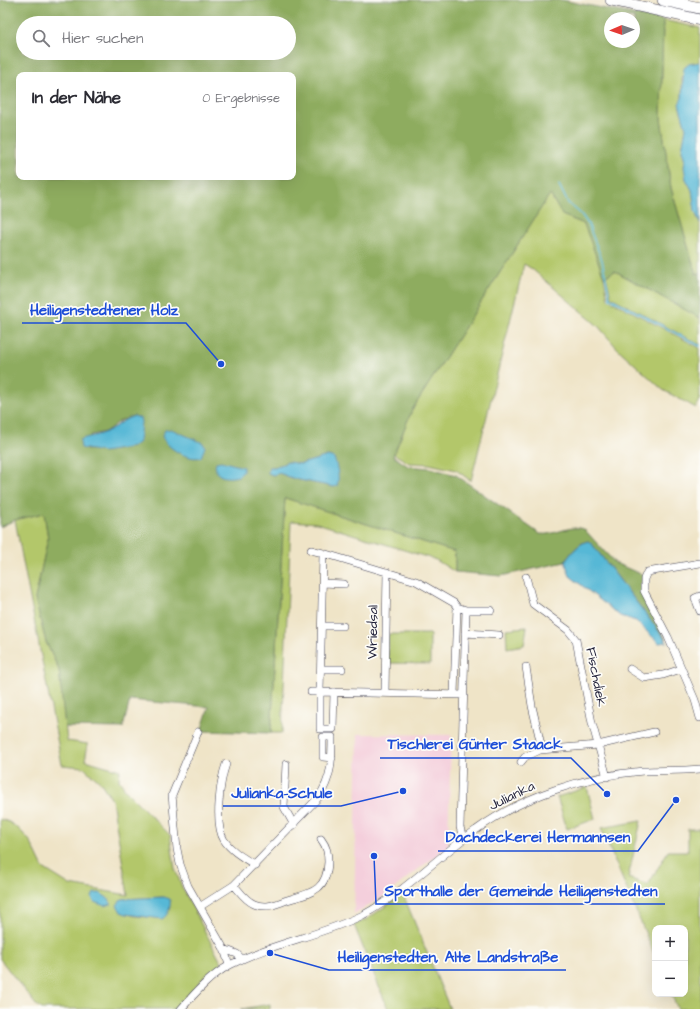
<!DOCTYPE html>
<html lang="de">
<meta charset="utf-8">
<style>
body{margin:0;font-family:"Architects Daughter",sans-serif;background:#f7f7f7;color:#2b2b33}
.controls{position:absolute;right:12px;bottom:12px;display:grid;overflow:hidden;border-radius:8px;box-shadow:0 4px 16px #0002}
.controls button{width:36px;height:36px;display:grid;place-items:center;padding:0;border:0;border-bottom:1px solid #e1e1e2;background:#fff;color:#2b2b33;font:20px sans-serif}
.compass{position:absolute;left:604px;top:12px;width:36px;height:36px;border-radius:50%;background:#fff;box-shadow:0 4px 16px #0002;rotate:268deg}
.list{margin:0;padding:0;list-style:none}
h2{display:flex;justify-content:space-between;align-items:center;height:52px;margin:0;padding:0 16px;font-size:17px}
h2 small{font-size:13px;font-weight:400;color:#7c7c81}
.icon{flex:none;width:22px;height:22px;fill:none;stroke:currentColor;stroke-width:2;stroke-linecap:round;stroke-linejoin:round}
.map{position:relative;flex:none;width:700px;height:1009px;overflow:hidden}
.search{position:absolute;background:#fff;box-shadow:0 4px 16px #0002;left:16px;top:16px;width:280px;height:44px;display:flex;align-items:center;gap:10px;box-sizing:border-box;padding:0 14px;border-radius:22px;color:#7c7c81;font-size:15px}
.panel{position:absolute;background:#fff;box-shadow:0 4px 16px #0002;left:16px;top:72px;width:280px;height:108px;border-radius:8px}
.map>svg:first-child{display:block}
.built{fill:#f4cfdc}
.green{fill:#b3c76b;stroke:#6a7453;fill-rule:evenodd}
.forest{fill:#8eac5f;stroke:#58674d;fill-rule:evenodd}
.water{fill:#57b8d6;stroke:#3c6d88}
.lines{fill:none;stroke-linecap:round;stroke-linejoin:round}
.stream{stroke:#57b8d6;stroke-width:1.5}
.minor-casing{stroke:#413f50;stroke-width:8}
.highway-casing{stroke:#413f50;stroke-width:12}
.minor{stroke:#fff;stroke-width:7}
.highway{stroke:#fff;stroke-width:11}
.labels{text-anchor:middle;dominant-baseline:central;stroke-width:3.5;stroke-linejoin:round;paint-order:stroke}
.street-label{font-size:14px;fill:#22223b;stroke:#fdfcf7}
.leader{fill:none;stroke:#1d4ed8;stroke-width:1.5}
.callout-dot{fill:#1d4ed8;stroke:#fdfcf7;stroke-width:1.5}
.callout-label{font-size:15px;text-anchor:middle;font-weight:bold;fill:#1d4ed8;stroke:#fdfcf7;stroke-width:3.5;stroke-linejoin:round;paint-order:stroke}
</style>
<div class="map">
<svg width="700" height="1009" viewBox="0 0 700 1009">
<rect width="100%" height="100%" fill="#fdfcf7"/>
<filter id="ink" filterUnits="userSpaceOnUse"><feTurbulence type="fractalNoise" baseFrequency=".025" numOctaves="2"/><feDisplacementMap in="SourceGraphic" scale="8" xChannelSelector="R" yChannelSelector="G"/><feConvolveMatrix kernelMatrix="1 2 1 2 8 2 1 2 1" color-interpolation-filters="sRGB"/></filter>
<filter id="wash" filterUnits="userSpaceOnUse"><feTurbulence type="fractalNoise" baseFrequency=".012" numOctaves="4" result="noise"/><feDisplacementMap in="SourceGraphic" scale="16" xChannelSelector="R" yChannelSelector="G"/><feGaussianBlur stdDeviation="0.9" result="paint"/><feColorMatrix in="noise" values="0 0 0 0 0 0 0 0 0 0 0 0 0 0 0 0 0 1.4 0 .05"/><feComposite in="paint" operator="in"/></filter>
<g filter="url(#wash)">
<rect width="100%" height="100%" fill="#efe4c7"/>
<path class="built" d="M358,734L451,735L448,846L387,894L354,914Z"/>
<path class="green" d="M663,20L700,28V62L689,64L682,77V98L680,108L686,128L682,150L685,160L686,179L692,190L697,217L700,223V273L696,274L671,188L661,118Z
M550,194L562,215L584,224L604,277L608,299L700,348V400L696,408L663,390L618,349L598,326L532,269L524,264L471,481L456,470L429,464L409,463L394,454L412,410Z
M615,271L700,318V345L611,297L606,276Z
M285,498L455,552V572L436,560L317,523L291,521L282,733H271Z
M44,513L48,538L35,599L46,642L59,670L67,741L88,744L85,760L120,770L119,780L127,792L170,835L175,869L182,887L222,964L206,975L175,1009H42L36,1005L0,959V819L9,822L19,829L30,841L43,868L70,885L128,895L112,800L101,783L83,767L62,765L15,520ZM164,897L170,902L168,912L162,918L135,916L121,912L122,899Z
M527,627L524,645L507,648L506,629Z
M388,634H430V664L388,663Z
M587,787L595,819L567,829L557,797Z
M641,821L628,878L648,885L668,851H688V829H700V1009H678L671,994H685V928H655V956L601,828Z
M403,894L450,1009H388L354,925L367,919Z
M270,1004V1009H241H242Z"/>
<path class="forest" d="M0,0H562L663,20L661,118L671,188L696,274L700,273V318L615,271L604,277L584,224L562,215L550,194L412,410L393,456L408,466L430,468L456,475L540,534C555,536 569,524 584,529L615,563L643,575L641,584L666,640L592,544L588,541C578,543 570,554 565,562L501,576L455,572V552L285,498L271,733L201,731L209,707L130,700L123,728L65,727L59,670L46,642L35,599L48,538L44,513L15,520L0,527ZM610,18H634V42H610ZM23,23H289V53H23ZM19,75H293V177H19ZM134,416L133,447L86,450L91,435L105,432L120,421ZM328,456L334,458C337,469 336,476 334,487L295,479L279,473L273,475L268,469L269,467H275L288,462L301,464Z"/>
<path class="water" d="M700,62V223L695,211L692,190L686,179L684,167L685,160L682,150L686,128L679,104L682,98L684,68L689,64Z
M134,416L140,418L141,422L139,442L133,447L103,452L81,448L80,440C89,436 99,436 107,431C118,426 122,420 134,416Z
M171,429L203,443L205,447L201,457C189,461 166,448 162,436L165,430Z
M328,456L334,458C337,466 340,478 337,486L334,487L295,479L279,473L273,475L268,473L269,467H275L288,462L301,464Z
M221,461L243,467V472L238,476C226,479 212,477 216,462Z
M588,541L592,544L667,642L659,643L636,621L620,616L570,576L565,562C570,554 579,543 588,541Z
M94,893H100L109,899L111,904L105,906L94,902L92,897Z
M164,897L170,899C171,906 169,915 162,919L126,914L121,912L117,905L122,899Z"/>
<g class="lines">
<path class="stream" d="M559,185L568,203L581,214L588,224L602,260L610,298L700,346"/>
</g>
</g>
<g filter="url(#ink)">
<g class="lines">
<g class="minor-casing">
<path id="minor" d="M311,550L323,553
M700,563L647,572L644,579V591L668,637L695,700L700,718
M526,577L533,604L568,630L576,640L592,723L607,777
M323,583L344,584
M700,596L695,598L700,611
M466,610H491
M322,626H343
M465,633L499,635
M526,667L532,706L542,749
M321,669H342
M630,669L644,678L663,675L681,669
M311,692H320V729H333L334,692
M385,693L387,572
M454,694L457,607
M198,732L172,795L177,849L180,864L188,886L224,949L229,965
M521,762L525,757L540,750L598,745L654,732
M226,764C220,781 214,824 224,840C231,851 244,858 255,865
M286,764L284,807L294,825
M463,839L460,827L466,610L457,607L454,603L416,581L323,553L320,692L464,695
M234,885C240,892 245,900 254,904C265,909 277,904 287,900C311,893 327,891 328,862C328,853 327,847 321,839
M201,906L234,885L318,798C332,778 332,760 332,737H323V757L332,758
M224,949L237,954L242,959
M181,1009C195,993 211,975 230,965C272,943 320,936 363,915C404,893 438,856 476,830C523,796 585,776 643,771C662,770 681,771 700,769"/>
</g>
<g class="highway-casing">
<path id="highway" d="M611,0L700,20
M663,0L700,8"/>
</g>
<use href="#minor" class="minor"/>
<use href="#highway" class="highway"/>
</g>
</g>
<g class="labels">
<g class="street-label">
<text transform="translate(373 632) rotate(-89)">Wriedsal</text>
<text transform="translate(596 677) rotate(79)">Fischdiek</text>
<text transform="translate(512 796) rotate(-26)">Julianka</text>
</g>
</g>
<path class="leader" d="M221 364L186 323H22M607 794L571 758H380M403 791L341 806H223M676 800L638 851H438M374 856L376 904H665M270 953L329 970H566"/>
<g class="callout-dot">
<circle cx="221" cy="364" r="4"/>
<circle cx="607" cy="794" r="4"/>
<circle cx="403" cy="791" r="4"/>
<circle cx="676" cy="800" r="4"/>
<circle cx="374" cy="856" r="4"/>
<circle cx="270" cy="953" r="4"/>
</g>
<g class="callout-label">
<text x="104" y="315">Heiligenstedtener Holz</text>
<text x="475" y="749">Tischlerei Günter Staack</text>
<text x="282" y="798">Julianka-Schule</text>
<text x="538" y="842">Dachdeckerei Hermannsen</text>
<text x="521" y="896">Sporthalle der Gemeinde Heiligenstedten</text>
<text x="448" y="962">Heiligenstedten, Alte Landstraße</text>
</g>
</svg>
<div class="controls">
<button>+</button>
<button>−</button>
</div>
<svg class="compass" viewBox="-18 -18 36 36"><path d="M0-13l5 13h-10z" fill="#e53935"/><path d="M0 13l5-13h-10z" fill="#7c7c81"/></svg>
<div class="search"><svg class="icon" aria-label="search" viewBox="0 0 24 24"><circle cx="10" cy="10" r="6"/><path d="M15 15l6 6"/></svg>Hier suchen</div>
<section class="panel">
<h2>In der Nähe<small>0 Ergebnisse</small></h2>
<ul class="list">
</ul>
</section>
</div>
